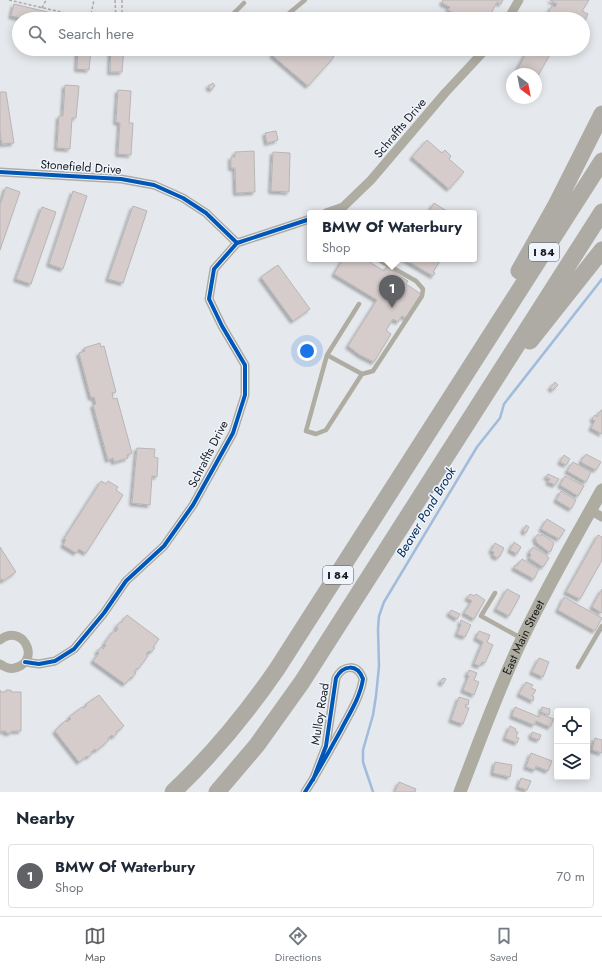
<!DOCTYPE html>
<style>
body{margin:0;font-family:Jost,sans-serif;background:#f2f2f3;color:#1f2937}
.controls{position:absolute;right:12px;bottom:12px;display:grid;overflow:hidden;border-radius:4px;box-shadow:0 2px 10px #0003}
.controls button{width:36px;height:36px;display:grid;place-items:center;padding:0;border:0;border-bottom:1px solid #e0e1e3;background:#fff;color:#1f2937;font:20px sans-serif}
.compass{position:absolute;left:506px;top:68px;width:36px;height:36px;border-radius:50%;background:#fff;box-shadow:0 2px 10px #0003;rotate:148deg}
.you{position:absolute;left:307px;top:351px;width:14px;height:14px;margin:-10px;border:3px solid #fff;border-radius:50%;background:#1a73e8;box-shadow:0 0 0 6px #1a73e833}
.badge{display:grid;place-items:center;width:26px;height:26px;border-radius:50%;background:#606265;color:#fff;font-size:13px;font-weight:700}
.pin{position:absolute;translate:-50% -33px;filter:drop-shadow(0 1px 2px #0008)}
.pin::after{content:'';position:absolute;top:21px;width:14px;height:12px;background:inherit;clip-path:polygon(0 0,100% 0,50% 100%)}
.popup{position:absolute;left:307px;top:210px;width:170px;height:52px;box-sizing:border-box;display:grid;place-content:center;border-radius:4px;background:#fff;filter:drop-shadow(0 1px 3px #0005);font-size:13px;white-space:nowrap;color:#747a83}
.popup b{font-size:15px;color:#1f2937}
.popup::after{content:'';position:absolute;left:50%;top:100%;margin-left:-8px;border:8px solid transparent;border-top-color:#fff}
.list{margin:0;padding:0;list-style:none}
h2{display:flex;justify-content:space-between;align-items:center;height:52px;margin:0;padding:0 16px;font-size:17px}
h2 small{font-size:13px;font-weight:400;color:#747a83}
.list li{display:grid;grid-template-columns:26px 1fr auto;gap:12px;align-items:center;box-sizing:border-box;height:64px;margin:0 8px 8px;padding:0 8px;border:1px solid #e0e1e3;border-radius:4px}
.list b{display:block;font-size:15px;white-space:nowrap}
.list p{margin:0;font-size:13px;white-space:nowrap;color:#747a83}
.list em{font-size:13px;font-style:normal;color:#747a83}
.icon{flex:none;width:22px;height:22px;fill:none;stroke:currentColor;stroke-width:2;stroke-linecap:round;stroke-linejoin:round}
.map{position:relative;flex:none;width:602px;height:792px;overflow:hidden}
.search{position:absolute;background:#fff;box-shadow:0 2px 10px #0003;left:12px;right:12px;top:12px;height:44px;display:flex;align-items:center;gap:10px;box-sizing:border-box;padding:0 14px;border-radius:22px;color:#747a83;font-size:15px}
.sheet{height:124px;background:#fff}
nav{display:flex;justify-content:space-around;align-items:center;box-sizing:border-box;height:56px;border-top:1px solid #e0e1e3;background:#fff;font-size:11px;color:#747a83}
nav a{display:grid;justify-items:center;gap:2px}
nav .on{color:#606265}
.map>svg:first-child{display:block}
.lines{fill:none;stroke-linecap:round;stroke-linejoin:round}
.stream{stroke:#a0bbdb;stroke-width:2.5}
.building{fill:#d7cccc;stroke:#b7b6b7;filter:url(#shadow)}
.path{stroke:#acaaa5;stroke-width:1.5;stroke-dasharray:3 2;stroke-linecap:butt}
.service{stroke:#afaca2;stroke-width:4.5}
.minor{stroke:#afaca2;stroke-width:9}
.secondary{stroke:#aeaca1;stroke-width:13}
.motorway{stroke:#adaba3;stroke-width:17}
.cycleway-casing{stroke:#eff4fd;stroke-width:6}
.cycleway{stroke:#0057b8;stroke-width:4}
.labels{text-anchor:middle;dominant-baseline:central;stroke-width:3;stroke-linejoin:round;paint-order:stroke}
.shield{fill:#eff4fd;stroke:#585b60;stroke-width:1}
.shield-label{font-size:11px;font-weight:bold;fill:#181a1d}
.street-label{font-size:12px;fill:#181a1d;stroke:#eff4fd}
.water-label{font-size:13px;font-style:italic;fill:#022a52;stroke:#eff4fd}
</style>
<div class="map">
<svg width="602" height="792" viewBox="0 0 602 792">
<defs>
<filter id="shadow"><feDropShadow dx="-2.5" dy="2.5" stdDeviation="1" flood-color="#0004"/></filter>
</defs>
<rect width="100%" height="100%" fill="#e5e8ec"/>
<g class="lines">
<path class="stream" d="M373,792L363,762V750L373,715L376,696L379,666L378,629L379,616L384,602L477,447L500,418L504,404L602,279"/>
</g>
<path class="building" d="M443,0H503L501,4L497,2L488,19H471L462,14L461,17L448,10L450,7L442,3Z
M550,0H589L582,11L588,14L583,24V19L570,18L569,19H545L552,6L555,7L557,4Z
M14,4L64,16L63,19H26L11,16Z
M78,49H91L89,70L77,69Z
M111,49H124L122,72H110Z
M278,49H325L334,57L308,86L272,55Z
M528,49H553L536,79V74H515Z
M213,83L215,86L211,90L208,86Z
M65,85L79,86L76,118H72L70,149L57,148L59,116H63Z
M118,90L131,91L129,123H133L131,155L118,154L120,123L116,122Z
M0,92H6L14,143L2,144L0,132Z
M276,131L278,140L267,143L265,133Z
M427,140L442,153L445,150L451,156L449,159L464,172L449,189L412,157Z
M254,151L255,192L236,193L235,168H231V157H235V152Z
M273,152L290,153L289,192L271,191Z
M6,187L20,192L0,250V205Z
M73,191L87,196L63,269L49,264Z
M434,203L450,213H428Z
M133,206L147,211L123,283L108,279Z
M42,207L56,212L31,284L16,279Z
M343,259H365L384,271L386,267L408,281L406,284L421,294L406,318L402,316L398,322L393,319L386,330L391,334L374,362L360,355L348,346L377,300L334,274Z
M404,259H441L433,272L435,273L433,276Z
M278,265L310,309L293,321L261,277Z
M100,343L101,347L104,346L116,392L112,393L113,399L117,398L132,453L127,455L128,458L114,462L113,458L108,460L93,405L96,404L94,397L91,398L79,353L85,351L84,348Z
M555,382L558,385L553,390L550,388Z
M601,410H602V434L591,428L595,421L592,419L595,415L597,417Z
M137,448L155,449L154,457L158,458L157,477L152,476L150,505L132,503Z
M586,454L601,462L596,470L582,463L581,461Z
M564,455L570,459L566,465L560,462Z
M573,462L591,472L586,482L567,471Z
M548,474L559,479L555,485L548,482L550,479L546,477Z
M565,476L584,486L578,496L560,485Z
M101,481L106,484L108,481L118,487L116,490L123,495L86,553L79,549L76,553L63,545L66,540L64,539Z
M561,491L576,500L571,509L556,500Z
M547,519L565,530L559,539L541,529Z
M526,525L529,527L526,533L523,531Z
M538,534L541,536L542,534L554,543L551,551L549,552L537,543L535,538Z
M598,535L602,537V560L580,599L566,592Z
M514,542L521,547L517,554L510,550Z
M495,543L504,548L500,556L497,558L493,555L494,552L491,551Z
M0,547L16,572L3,581L2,579L0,580Z
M533,547L547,555V557L549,558L543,567L529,558L531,555L529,553Z
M522,559L539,569L534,579L514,568L515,565L517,566Z
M507,589L520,596L509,616L496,609Z
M602,589V613L592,607Z
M470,594L474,596L476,594L485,600L474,619L464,613L472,601L467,598Z
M564,597L602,618L595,631L558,610Z
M451,610L460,614L457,619L449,614Z
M127,615L159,639L153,647L155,648L151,652L149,651L146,654L148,656L138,669L137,668L134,672L136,673L132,678L131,677L125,684L93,661L99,653L97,652L101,647L103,649L106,645L104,644L114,630L116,632L118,628L116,627L120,622L121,623Z
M461,620L471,625L465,637L457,634L461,625L460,624Z
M479,631L490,635L487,642L493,645L485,663L482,662L480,666L474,664L483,642L476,638Z
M539,658L549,662L543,677L532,672Z
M469,670L477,673L474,680L479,682L474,695L463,690L469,676L467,675Z
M443,678L446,679L443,684L440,682Z
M526,682L533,685L531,688L536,690L532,696L534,697L533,701L519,694Z
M0,690L1,692H6V690H11V692H21V731H11V733H6V731H1V733H0Z
M99,695L124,726L116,732L117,734L113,737L112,735L108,738L109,740L96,751L95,749L91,752L92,754L88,757L87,756L79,762L55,731L66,720L67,722L71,719L69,717L82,707L84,708L87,705L86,704Z
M459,697L469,700L468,705L466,704L465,707L469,708L463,724L451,720Z
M515,707L539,717L540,714L554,719L550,727L536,721L534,725L512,716Z
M542,707L550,709L549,715L541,712Z
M510,726L516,729L515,731L518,732L516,737L519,738L517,743L505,738Z
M532,732L541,735L539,740L531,737Z
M595,738L602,740V753L592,750Z
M531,753L552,761L548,771L536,766L535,770L526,767Z
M495,762L512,765L510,777L493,773Z
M521,778L531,781L527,790L518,787Z
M399,782L416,789L415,792H395Z"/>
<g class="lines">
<path class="path" d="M9,0L74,15H91
M115,0L116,19
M122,0V13L127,19
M42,8L46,0
M90,19L94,0"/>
<path class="service" d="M228,19L244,3
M282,19L305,0
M327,355L306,431L316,434L326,430L362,374L327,355L359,304
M362,374L373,371L422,296L423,289L416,281L377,259
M495,593L481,616L521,638
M578,667L602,626"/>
<path class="minor" d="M508,19L519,0
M0,172L121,179L154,185L183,198L206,213L237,243
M326,213L343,207L371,180L445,93L486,49
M590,510L602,517
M0,640C21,623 41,657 18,667C11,670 6,668 0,664
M25,662L39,664L55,661L74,649L104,613L126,581L164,546L193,505L233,433L245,395V365L222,326L209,299L214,269L237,243L310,219
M305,792C318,772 329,751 341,730C349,714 360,698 363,679C357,663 343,665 336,678L326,746L313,780"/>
<path class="secondary" id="s1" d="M460,792C480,740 499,687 523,637C547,587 575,538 602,490"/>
<path class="motorway" d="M519,271L555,207L602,114
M530,341L602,250
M173,792C212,755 246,714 277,669L602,161
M217,792L257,745L302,682L602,212"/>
<g class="cycleway-casing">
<path id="cycleway" d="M0,172L121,179L154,185L183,198L206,213L237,243
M25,662L39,664L55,661L74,649L104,613L126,581L164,546L193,505L233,433L245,395V365L222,326L209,299L214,269L237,243L310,219
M305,792C318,772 329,751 341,730C349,714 360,698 363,679C357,663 343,665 336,678L326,746L313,780"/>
</g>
<use href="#cycleway" class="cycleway"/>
</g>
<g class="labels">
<g class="shield">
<rect x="529" y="243" width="30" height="18" rx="3"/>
<rect x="323" y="566" width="30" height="18" rx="3"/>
</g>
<g class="shield-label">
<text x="544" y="252">I 84</text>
<text x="338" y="575">I 84</text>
</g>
<g class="street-label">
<text transform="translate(400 128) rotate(-50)">Schraffts Drive</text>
<text transform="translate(81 167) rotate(4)">Stonefield Drive</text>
<text transform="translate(208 454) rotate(-63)">Schraffts Drive</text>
<text stroke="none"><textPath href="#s1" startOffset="167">East Main Street</textPath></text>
<text transform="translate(320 714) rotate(-81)">Mulloy Road</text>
</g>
<g class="water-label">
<text transform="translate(426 512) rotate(-59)">Beaver Pond Brook</text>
</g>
</g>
</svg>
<div class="controls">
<button><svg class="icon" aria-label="locate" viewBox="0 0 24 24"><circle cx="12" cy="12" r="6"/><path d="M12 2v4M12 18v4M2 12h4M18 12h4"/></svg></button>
<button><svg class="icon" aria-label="layers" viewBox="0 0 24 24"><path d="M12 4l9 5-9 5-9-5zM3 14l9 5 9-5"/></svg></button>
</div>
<svg class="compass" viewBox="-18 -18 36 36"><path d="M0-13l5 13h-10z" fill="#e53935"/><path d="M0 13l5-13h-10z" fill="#747a83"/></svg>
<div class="you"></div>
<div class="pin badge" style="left:392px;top:308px">1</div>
<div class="popup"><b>BMW Of Waterbury</b>Shop</div>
<div class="search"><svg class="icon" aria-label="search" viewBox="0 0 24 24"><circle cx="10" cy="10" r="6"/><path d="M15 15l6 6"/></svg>Search here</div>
</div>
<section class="sheet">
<h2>Nearby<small></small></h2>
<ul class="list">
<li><span class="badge">1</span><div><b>BMW Of Waterbury</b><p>Shop</p></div><em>70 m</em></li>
</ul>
</section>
<nav>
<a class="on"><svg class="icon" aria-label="map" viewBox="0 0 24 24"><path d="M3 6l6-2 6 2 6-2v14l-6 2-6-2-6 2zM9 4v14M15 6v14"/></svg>Map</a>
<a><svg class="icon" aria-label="directions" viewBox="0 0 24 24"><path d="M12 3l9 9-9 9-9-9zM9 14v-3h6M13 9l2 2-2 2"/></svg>Directions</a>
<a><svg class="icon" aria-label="saved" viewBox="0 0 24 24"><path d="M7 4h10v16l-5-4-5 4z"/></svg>Saved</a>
</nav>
